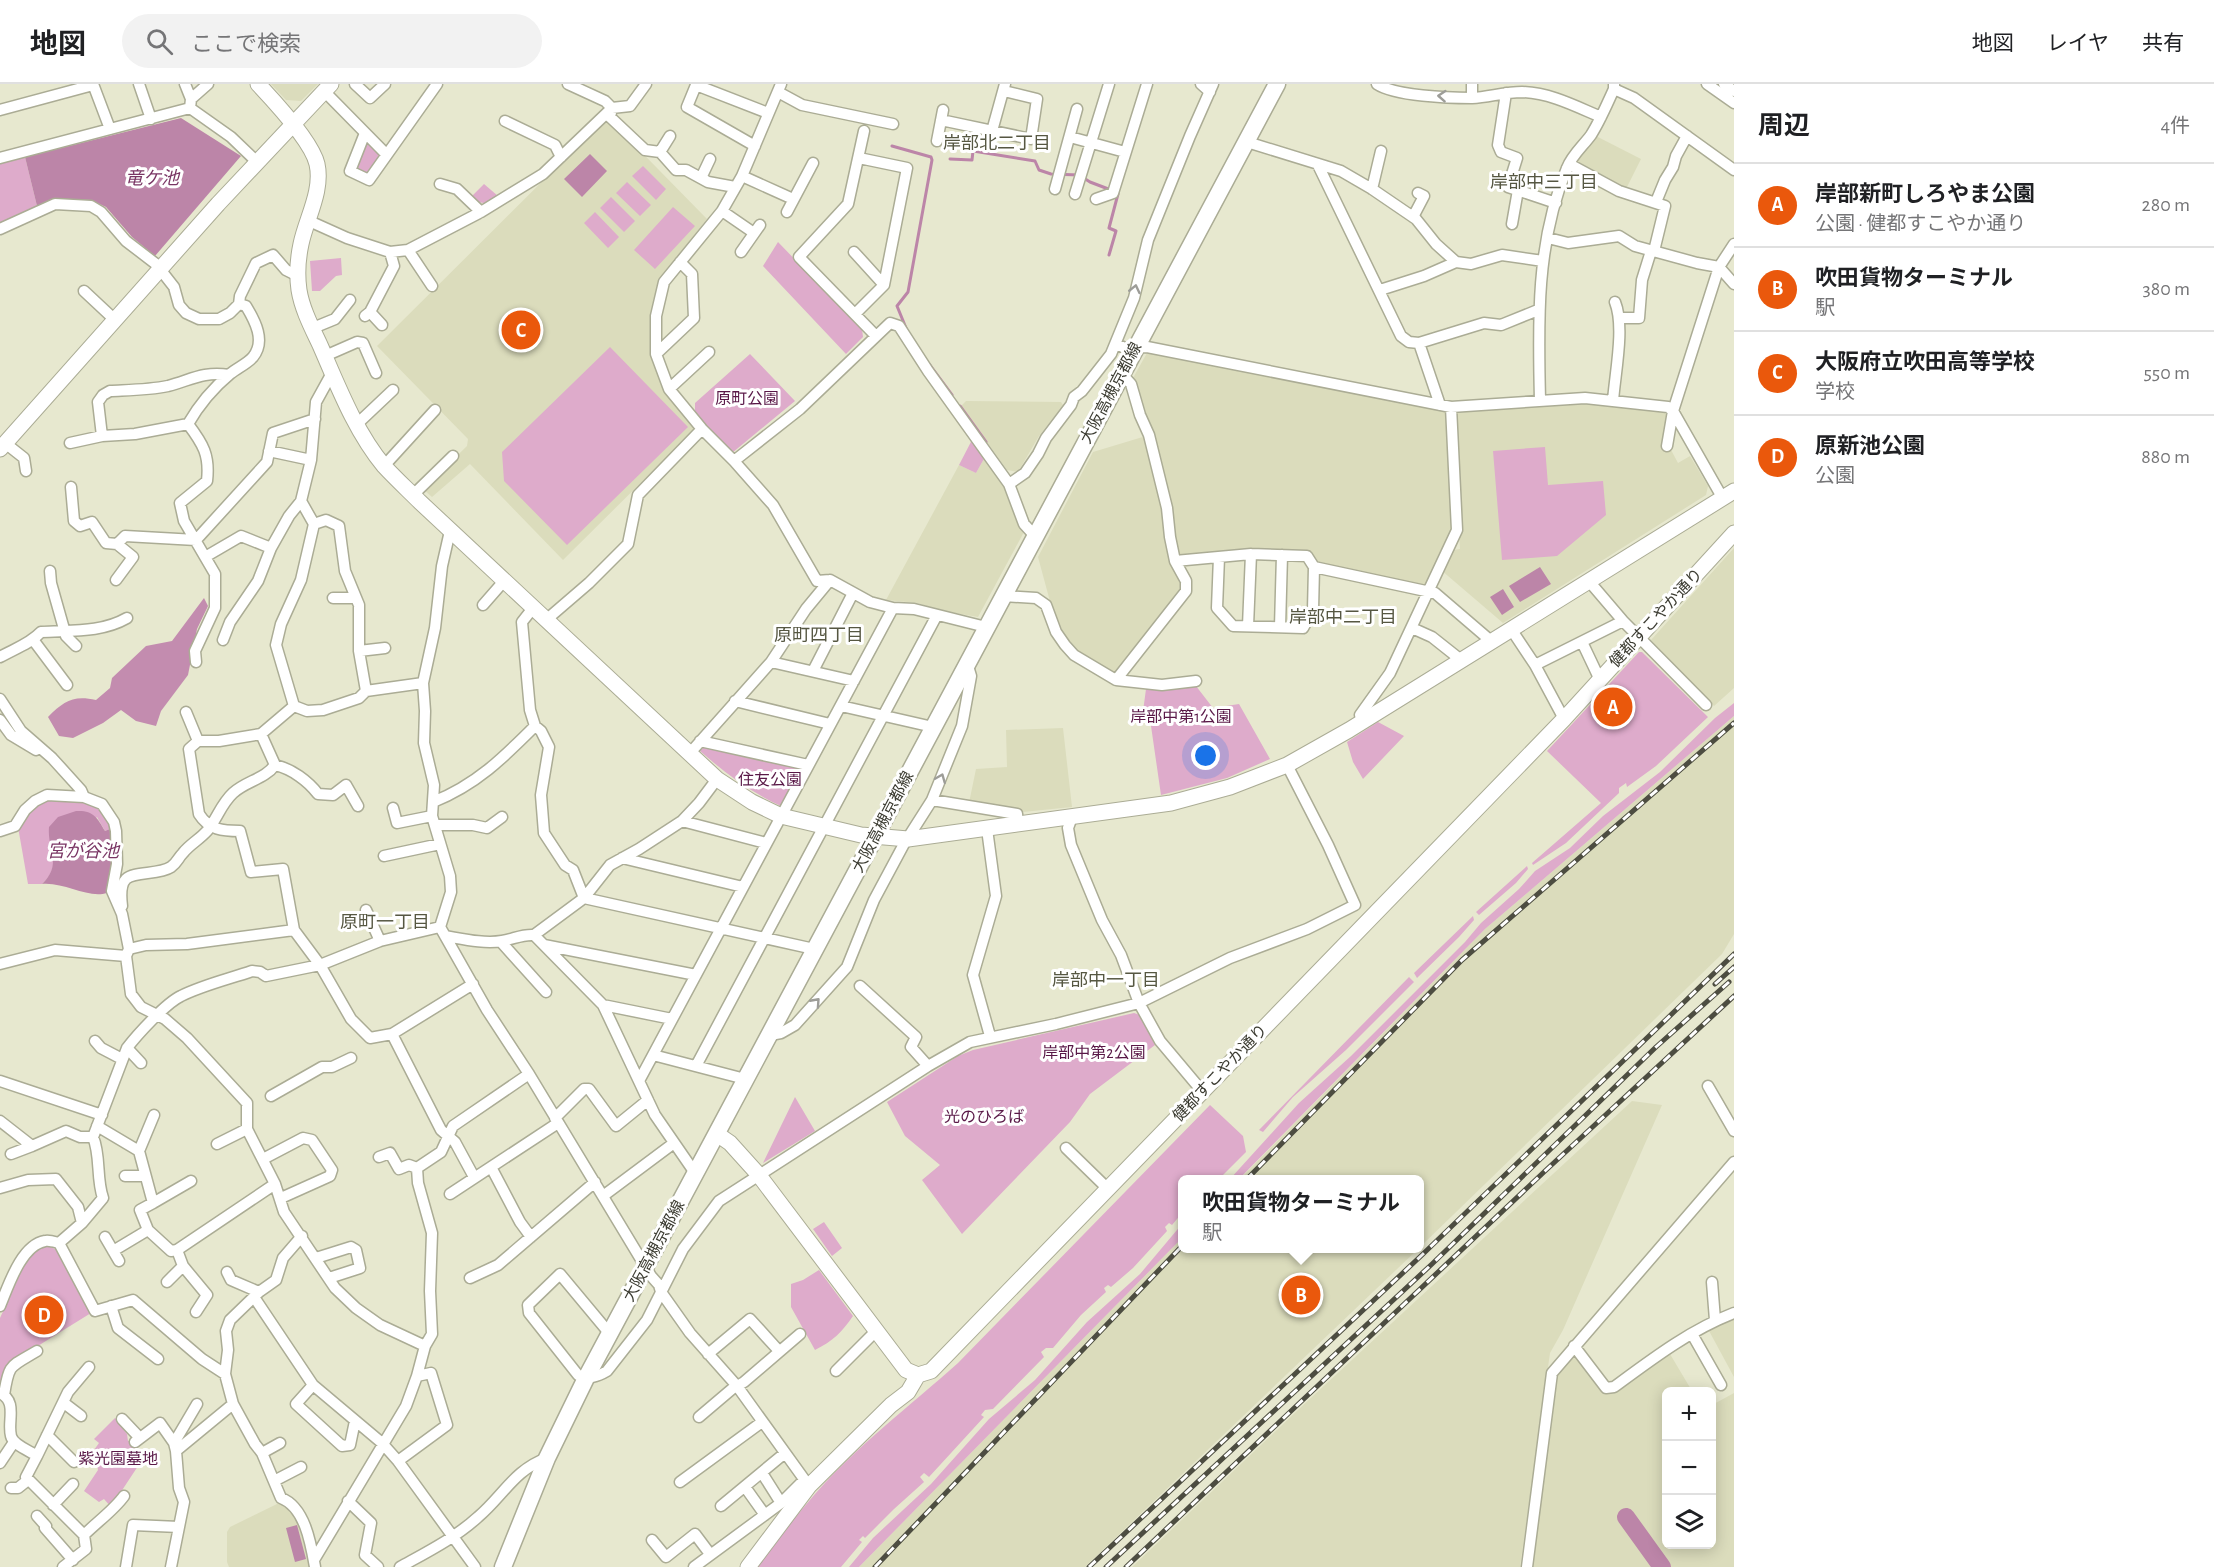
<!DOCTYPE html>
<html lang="ja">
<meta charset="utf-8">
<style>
body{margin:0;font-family:"Alegreya Sans","Noto Sans JP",sans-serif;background:#f2f2f2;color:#202124}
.controls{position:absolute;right:18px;bottom:18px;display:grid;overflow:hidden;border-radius:9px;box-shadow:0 3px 15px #0003}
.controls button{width:54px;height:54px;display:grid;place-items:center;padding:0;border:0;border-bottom:2px solid #e0e0e0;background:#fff;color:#202124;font:30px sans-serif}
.you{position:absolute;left:1206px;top:672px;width:21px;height:21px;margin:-15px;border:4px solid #fff;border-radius:50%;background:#1a73e8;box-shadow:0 0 0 9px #1a73e833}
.badge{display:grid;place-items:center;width:39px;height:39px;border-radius:50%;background:#ea580c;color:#fff;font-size:20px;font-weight:700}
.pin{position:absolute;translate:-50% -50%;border:3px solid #fff;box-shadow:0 2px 6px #0006}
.popup{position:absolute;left:1178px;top:1091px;width:246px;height:78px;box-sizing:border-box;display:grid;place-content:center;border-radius:9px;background:#fff;filter:drop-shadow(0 2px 4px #0005);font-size:20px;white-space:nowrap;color:#757577}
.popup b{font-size:22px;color:#202124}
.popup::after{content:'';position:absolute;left:50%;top:100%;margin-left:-12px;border:12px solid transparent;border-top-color:#fff}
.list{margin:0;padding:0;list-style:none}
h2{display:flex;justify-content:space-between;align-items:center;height:78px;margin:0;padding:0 24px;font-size:26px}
h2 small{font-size:20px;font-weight:400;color:#757577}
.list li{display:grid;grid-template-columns:39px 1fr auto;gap:18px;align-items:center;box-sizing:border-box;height:84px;padding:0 24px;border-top:2px solid #e0e0e0}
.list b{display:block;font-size:22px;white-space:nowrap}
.list p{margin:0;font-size:20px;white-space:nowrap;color:#757577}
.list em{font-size:20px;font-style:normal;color:#757577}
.icon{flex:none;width:33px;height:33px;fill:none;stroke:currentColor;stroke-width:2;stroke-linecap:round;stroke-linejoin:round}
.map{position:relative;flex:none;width:1734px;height:1483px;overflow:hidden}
header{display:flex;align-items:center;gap:36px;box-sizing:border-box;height:84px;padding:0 30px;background:#fff;border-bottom:2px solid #e0e0e0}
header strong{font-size:28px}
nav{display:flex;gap:33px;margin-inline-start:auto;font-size:21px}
.search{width:420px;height:54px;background:#f2f2f2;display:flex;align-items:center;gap:15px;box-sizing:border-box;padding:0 21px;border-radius:33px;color:#757577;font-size:22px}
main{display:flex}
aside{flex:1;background:#fff}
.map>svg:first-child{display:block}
.built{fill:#dbdcbc}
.green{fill:#deabcb}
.forest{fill:#c38caf}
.water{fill:#bc85a8}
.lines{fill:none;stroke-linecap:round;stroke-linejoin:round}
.stream{stroke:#bc85a8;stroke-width:3}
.river{stroke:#bc85a8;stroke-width:18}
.street-casing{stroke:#abac95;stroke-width:13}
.secondary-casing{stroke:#abac95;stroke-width:17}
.primary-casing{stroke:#abac95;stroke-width:19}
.street{stroke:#fff;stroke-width:10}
.secondary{stroke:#fff;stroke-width:15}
.primary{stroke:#fff;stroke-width:16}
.rail-casing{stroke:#4d4d41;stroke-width:5}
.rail{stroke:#fff;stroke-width:3;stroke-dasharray:9;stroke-linecap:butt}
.oneway{stroke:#9d9d98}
.labels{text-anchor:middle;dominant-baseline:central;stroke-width:6;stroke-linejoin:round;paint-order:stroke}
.street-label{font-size:16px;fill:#3b3b31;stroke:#fff}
.park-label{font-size:16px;fill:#591847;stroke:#fff}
.neighbourhood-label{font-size:18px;fill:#565742;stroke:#fff}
.water-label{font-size:18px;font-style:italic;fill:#793564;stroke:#fff}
</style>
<header>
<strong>地図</strong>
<div class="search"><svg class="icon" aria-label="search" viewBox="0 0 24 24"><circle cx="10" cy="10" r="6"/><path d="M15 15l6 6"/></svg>ここで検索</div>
<nav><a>地図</a><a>レイヤ</a><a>共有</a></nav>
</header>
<main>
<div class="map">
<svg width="1734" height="1483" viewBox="0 0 1734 1483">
<rect width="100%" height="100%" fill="#e7e8cf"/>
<path class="built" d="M271,0H318L301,17L286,16Z
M605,35H609L707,135L658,197L650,230V269L666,307L680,328L696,344L563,476L470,380L432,413L423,405L467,362L468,355L377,262Z
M1594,51L1641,75L1625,107L1572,80Z
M1147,269L1445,328L1448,331L1454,441L1424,505L1316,480L1309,469L1181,474L1176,471L1133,294Z
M966,317L1061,318L1063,321L1039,352L1018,388L1007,386L961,322Z
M1575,319L1664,328L1668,332L1670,364L1678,379L1690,372L1708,402L1706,411L1503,539L1441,486L1454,466L1460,465L1453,327Z
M1146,352L1164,427L1169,470L1174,487L1183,499V507L1118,592L1074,569L1058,547L1038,473L1093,368Z
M985,373L1003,396L1024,448L978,533L938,526L918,519L886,516L959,381L976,389Z
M1734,464V604L1714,622L1651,556Z
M1734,632V850L1722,870L1420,1163V1096H1239L1485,845Z
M1063,644L1072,723L1023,728L1022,726H1007L969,719L976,685L1007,683L1006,646Z
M1632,1017L1662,1021L1563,1246L1550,1269L1520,1483H1132L1300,1324Z
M1182,1154V1164L1418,1165L1085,1483H859Z
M1734,1232V1293L1708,1245Z
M1574,1262L1606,1304L1667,1265L1692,1307L1666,1308V1460H1712V1321L1734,1309V1483H1665L1627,1431L1624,1435L1659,1483H1527L1552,1289Z
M281,1418L290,1421L300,1438L313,1483H229L227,1478V1448L230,1443Z"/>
<path class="green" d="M368,59L380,71C379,78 372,88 365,91L357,87L355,83L365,60Z
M25,73L37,122L0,140V79Z
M643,82L666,105L656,116L632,92Z
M627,98L651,121L640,132L616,109Z
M484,100L498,112C486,120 483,122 471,113Z
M611,113L635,137L624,148L600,124Z
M673,123L695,142L655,185L634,166Z
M595,128L619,153L608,164L584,139Z
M778,158L862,245L863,253L846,270L763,182Z
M341,174L342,191L336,192L320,207H312L310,177Z
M610,263L688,343L567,461L504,397L502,368Z
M750,270L795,317L732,369L695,329V319Z
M973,354L985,373L976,389L959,381Z
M1545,363L1548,401L1603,397L1606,431L1557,472L1502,476L1493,367Z
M1639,568H1642L1708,633L1656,682L1627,703L1626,699L1619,704V709L1566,759L1533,781L1532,779L1601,719L1547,667Z
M1191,600L1196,602L1213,624L1239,620L1270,675L1227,694L1161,711L1150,635H1142L1146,605Z
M1734,619V632L1485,845L1239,1095H1230L1299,1019L1351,972L1465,858L1481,839L1519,805L1535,787L1570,764L1603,732L1660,688L1715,634Z
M1378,638L1404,652L1363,695L1353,678L1347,658Z
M705,662L799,683L800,686L781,722C750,708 725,689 700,667Z
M61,714C92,719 95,715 112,744L105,747L97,733L54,776C53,787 50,792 42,800H28L18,743C29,726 41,715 61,714Z
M1527,782L1528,785L1516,799L1479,831L1476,828Z
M1473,832L1474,836L1459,853L1417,894L1414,889Z
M1409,893L1414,898L1346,966L1293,1013L1263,1048L1259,1046Z
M1134,929L1140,931L1155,961L1090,1010L1070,1038L962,1150L922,1096L940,1081L905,1052L887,1018L958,972L973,966Z
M795,1013L815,1047L763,1079Z
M1210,1021L1243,1052L1246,1068L1219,1095L1182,1096V1129L1172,1141L1169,1139L1165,1143L1167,1147L1133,1184L1111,1203L1108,1201L1104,1204L1106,1208L1081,1231L1053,1264H1046L1041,1268L1044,1273L993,1325L985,1326L981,1331L984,1333L929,1393L924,1389L920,1393L924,1398L894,1425L865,1454L863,1452L859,1456L862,1458L841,1483H758C776,1458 795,1433 815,1410C858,1361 910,1322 958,1279Z
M824,1138L842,1164L832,1172L813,1145Z
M1182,1140V1154L859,1483H849L873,1454L931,1400L989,1335L1035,1296L1087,1238L1140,1190Z
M46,1161L55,1165L60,1170L91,1229L12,1278L0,1305V1234L26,1177L36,1165Z
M819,1186L853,1232C842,1248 833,1257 815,1266L791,1223V1200L803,1196Z
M115,1334L127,1350L128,1357H131L142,1376L111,1423L104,1415L99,1418L84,1407L98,1386L94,1366L99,1359L94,1355Z"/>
<path class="forest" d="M204,514L208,522L197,545L188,591L161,627L156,642L136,637L121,626L103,639L73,654L59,652L48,633C64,617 73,611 96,616L110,604L112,594L146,562L172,557Z"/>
<path class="water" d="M181,34L241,72L155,172L132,153L106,123L91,116L58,115L37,122L25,73Z
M590,70L607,87L582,113L564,95Z
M1540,483L1551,500L1520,518L1509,502Z
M1503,505L1514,523L1502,531L1490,513Z
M76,727C93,726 97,733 105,747L112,744C114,764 115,790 107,809C88,815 65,798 42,800C63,779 47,767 49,743L58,733Z
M297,1441L306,1475L295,1478L286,1444Z"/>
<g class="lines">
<path class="stream" d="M892,62L931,73L932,76L908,208L897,222L906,244
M950,75L972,76L973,67L1035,77L1039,86L1051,90L1079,91L1090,98L1111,106
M1109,171L1116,147L1109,144L1118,110
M929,280L952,311
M960,322L986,358"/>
<path class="river" d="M1626,1433L1662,1483"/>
<g class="street-casing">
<path id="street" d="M93,0L110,45
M139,0L151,35
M185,0L191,15L190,24
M355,0L370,14L385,0
M568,0L605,17L612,24L610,33L645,66L660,68L676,86H686L708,98L735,103
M781,0L742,92L722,127L664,198L656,232V270L669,305L702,345L734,377L773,421L817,497L830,496L870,518L893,524L914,525L986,543
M1201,0L1210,8
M1377,0C1395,12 1449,14 1472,14C1489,13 1505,8 1522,8C1551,9 1575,22 1601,33
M1472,0V14
M1707,0L1734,19
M1724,0L1734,7
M1614,5L1634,14L1734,86
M324,7L386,70
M778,8L802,21L893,40
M1506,9L1498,61L1501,68L1517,74L1508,103L1556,119
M191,15L208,0
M0,26L93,1
M941,36L1031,55L1037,15L1004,7
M505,37L555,61L561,73
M864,47L848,120L799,173L876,252
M992,47L1005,0
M365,49L350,87L369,96L437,0
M1070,53L1125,68
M937,57L943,26
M1247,58L1341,87L1372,105L1416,135L1436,160L1456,178L1471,180L1502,171L1543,177
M755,62L687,23L696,1L768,29
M660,68L670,52
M0,74L190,24L231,53L257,78
M1569,80L1619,107L1665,122L1654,167
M1318,81L1401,252L1409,258L1419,259L1484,239L1501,241L1538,226
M742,92L793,115
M701,94L710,75
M440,100L457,105L481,128
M1055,105L1077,25
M1372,105L1381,67
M1075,110L1109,0
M1096,115L1113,109L1147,0
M1656,118L1665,96L1673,83L1676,72L1687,52
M722,127L754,149
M787,128L813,79
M1413,133L1424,112L1418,109
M307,136L347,154L390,168L408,166L481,128L543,90L612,24L630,22L646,0
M1512,140L1518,106
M0,145L55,120L91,122L101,128L126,157L156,180L174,203L179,221L186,229L199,235H219L230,229L239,220L240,212L256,179L273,171L286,186L298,192
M1548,154L1568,159L1619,152L1635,162L1697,179L1719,183L1734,200
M408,166L432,202
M741,168L760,141
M854,168L884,201
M1380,206L1424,192L1456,178
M84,207L115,236
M370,228L382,241
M855,230L884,201L907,84L859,74
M365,232L370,228L394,182L390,168
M1619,234H1639L1642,196L1651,167
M313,244L335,235L350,216
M1419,259L1440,321
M1116,260L1125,264L1147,263L1451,323L1585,314L1668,323L1673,327L1722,413
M656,270L694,234L692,190L680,178
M325,272L357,258L363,259L376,289
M669,305L709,268
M1540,316C1538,238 1536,158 1567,84C1572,71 1583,62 1591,51C1600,37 1607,20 1614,5V0
M1613,317C1615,289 1625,243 1615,218
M188,340C203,360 210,371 207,397L180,419L184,437L215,490V524L195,567L196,578
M357,340L393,306
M102,352L98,318L103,311L110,307C129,306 149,306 168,302C191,296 203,287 229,291
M5,359L24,374L26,387
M70,359L102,352L135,350L188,340C199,321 213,304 230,290C237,284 247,280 253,273C266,257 255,237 246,222L239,220
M1667,362L1673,327L1719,183L1734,160
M269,367L311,376
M734,377L800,325L890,239L899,242L928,287L1009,400L1024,440L1035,452
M384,382L435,326
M1009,400L1025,389L1038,370L1046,354L1071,321L1074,313L1082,307L1111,270L1134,214L1148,156L1190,52L1213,0
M71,403L74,437L80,442L92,438L106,459L117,460L133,473L116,496
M413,411L453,372
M301,417L314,440L301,496L281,540L276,561L294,622L307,627L323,626L359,614L366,607L359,567V521L345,487L339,442L326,436L314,440
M450,447L442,482L435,544L423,599L425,627L424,659L434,701L432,732L450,792L451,808L440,843L487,926L529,990L651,1192L659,1201L661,1208L690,1249L737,1302L809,1402
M117,460L125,452L196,456L267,378L273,349L315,335
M205,473L241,452L271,464
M1219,473L1217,524L1233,542L1303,544L1313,526L1314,483
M1175,477L1251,470L1307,472L1314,483L1435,509L1491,557
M50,487L51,499L66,552L76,562
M1588,496L1623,537L1706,621
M1003,512L1036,514L1046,521L1056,548L1065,561L1074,571L1116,596L1162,601L1196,597
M333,514H356
M483,521L504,497
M533,524L522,538L530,626L535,642L541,647L549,663L541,711L544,749L565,781L573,786L584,814L814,865
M546,536L589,499L628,460L638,411L702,345
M1248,542L1251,470
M1280,543L1282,471
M1412,544L1432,553L1461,576
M1511,545L1535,581L1564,635
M223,556L230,538L258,497L271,464L289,432L301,417L311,376L316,318L332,289
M34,557L67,601
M1582,558L1600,596
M359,567L385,564
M0,573C14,565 30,560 41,548C70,546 101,549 127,534
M771,578L854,597
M1535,581L1623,537
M813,587L853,509
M1116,596L1186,507V497L1175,477L1170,453L1167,424L1149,351L1140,331L1131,300L1122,290
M366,607L423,599
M0,615L21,647L52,674L81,706L84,713
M735,617L830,640
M294,622L261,650L219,657H198L189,665L199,730C209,746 223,747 240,747L251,788L283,785L294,846L320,881L351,935L370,954L392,950L441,1046L455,1058L474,1093
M841,622L933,643
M186,628L198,657
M1371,632L1360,631L1390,589L1457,446L1451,323
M0,636L11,651L36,666
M261,650L275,681
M700,657L808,681
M690,669L771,578L806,525L830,496
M275,681C292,685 308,697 318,710L333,711L346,701L358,722
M932,716L1017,730L1018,740
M433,718C476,701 503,674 535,642
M393,724L397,739L432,732
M1072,733L1068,744L1071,761L1102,836L1121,871L1139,919L1160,957L1202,1007
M682,737L766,759
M435,741H473L487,744L502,733
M987,745L996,812L973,891L990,952
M0,747L15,742L25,726L35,717L47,711L84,713L102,720L114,738L116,747L117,780L112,807L122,830L129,865L126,872L131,910L141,923L165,935L187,954L247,1019V1045L275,1100L284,1128L335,1204L356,1224L380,1241L425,1262
M384,772L440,760
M622,774L743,803
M122,822C121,814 120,801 126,795C134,787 159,791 171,783C177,779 178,774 183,769C189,761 200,755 207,747C217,735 221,720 233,709C246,697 265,695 275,681
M366,826L380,857
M534,851L603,921L655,1031L695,1089
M445,852C463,855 484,860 502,857C514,855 522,850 534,851L584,814L610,781L639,765L682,737L699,719L717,695
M501,858L546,908
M544,861L696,891
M129,865L146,861L187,860L294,846
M0,880L55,866L126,872
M860,902L916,953L911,963L928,982
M603,921L672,935
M392,950L473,900
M770,951L781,949L795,941L847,883L874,816L904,760L932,716L962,642L971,592L967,579
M95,957L101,964L122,975
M127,964L141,979
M653,971L745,995
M696,982L937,531
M0,997L102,1031
M639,997L893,524
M1708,1002L1734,1047
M271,1012L322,983H332L351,974
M555,1034L584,1005H589L616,1042L648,1016
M0,1037L32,1062L66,1047L80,1053H93
M97,1042L139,1067L153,1119L140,1126L148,1146L171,1167L177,1166L275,1100
M217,1060L247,1045
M1066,1064L1107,1104
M139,1067L154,1031
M11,1070L32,1062
M379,1073L390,1069L399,1085L409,1081L417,1084
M263,1075L303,1054L312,1056L332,1086L330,1092L281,1114
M491,1083L520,1138L531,1153
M125,1092H145
M0,1104L28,1096L56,1095L78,1123L82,1139
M450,1110L558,1039
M603,1112L674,1059
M153,1119L191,1097
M302,1152L283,1174L276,1196L259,1208L230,1236L226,1247L228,1266L225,1290L233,1320L255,1360L262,1369L281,1414C305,1423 311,1460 315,1483
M105,1153L119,1177
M59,1159L95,1227L133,1216L202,1275L225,1290
M177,1166L183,1182L207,1211L196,1228
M113,1167L148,1146
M316,1174L351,1163L356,1166L360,1184L329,1194
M227,1188L231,1196L259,1208
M470,1194L498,1181L595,1098
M167,1198L183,1182
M1712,1198L1715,1236
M254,1213L313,1301L382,1359L398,1377L475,1483
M0,1222C8,1203 21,1161 45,1157C49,1156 55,1158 59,1159L82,1139L103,1114C96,1094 101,1072 93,1053L127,964C137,951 166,919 181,912C203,901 229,895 252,887L260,888L266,892L320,881L380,857L440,843
M111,1222L118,1244L158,1275
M610,1250L560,1190L528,1221L529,1229L578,1291C589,1295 597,1293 607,1287L647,1236L683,1165L719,1117L928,982L970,958L1056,940L1139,919L1230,874L1307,845L1355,821L1328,761L1287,681
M1692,1250L1721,1301
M1574,1262L1606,1304L1614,1303C1652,1275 1690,1246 1734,1229
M708,1270L750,1235L779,1267
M836,1287L871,1252L877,1249
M313,1301L296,1320L342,1362L350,1361L355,1337
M0,1309C18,1317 7,1338 11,1352C13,1361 30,1367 37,1372L26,1393L84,1451L86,1465L63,1483
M4,1311C9,1279 10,1283 37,1267
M64,1319L81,1332
M699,1333L732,1305L744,1298L800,1250
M122,1335L140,1354
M47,1351L74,1378
M135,1358L160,1339L174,1359L176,1367
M174,1359L197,1320
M262,1369L280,1359
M37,1372L68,1308L89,1283
M398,1377L447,1341L431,1289L417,1292
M0,1379L14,1358
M762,1389L781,1419
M274,1397L301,1383
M680,1398L762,1338
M745,1403L765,1431
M11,1404H18L28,1396
M348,1417L371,1439L365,1471L378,1483
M53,1421L73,1400
M721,1422L785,1369
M37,1432L46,1442L45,1444L73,1476
M84,1451C97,1438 114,1426 124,1412
M652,1456L666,1473L695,1450L710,1470
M314,1476L406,1322L417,1292L425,1262L432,1250L430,1207L432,1149L418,1099L417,1084L441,1068L453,1042L529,990
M126,1483L133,1441L179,1443
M171,1483L184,1418L179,1404L176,1367L233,1320
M400,1483C427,1468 455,1454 478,1433C503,1412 514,1386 547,1374
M694,1483L781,1419L804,1396
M1527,1483L1552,1289L1734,1078"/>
</g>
<g class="secondary-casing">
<path id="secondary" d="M258,0C275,18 312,58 317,80C323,107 306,135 301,160C298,174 297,192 299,206C302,225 312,244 320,261C338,302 355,347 384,382C395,394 408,406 420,418L717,695L752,718L781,732L861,751L908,755L1171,719L1230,703L1287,681L1349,646L1734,407
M0,365L218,120L331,0
M717,1050L730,1059L758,1090L906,1286L918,1291L931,1287L1564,635L1734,449
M748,1483L809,1402L891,1321L908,1308L918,1291"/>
</g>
<g class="primary-casing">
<path id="primary" d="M503,1483L547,1374L586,1294L1277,0"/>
</g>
<use href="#street" class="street"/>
<use href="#secondary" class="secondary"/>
<use href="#primary" class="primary"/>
<g class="rail-casing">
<path id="rail" d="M1715,900L1734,883
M1246,1096L1462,876L1734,639
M875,1483L1182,1162
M1089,1483L1423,1170L1734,870
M1106,1483L1432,1180L1656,963L1729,898
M1126,1483L1545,1087L1734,912"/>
</g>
<use href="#rail" class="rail"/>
</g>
<defs><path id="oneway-chevron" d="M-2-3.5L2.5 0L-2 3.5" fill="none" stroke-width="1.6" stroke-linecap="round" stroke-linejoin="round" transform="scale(1.5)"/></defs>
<g class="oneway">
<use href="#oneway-chevron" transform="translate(1442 12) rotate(-176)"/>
<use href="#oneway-chevron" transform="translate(1135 205) rotate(-77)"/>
<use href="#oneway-chevron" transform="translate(941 694) rotate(-68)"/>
<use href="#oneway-chevron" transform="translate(816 918) rotate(-48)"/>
</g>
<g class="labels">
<g class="street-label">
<text transform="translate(1111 309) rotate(-62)">大阪高槻京都線</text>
<text transform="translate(1656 534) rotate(-47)">健都すこやか通り</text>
<text transform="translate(883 738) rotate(-62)">大阪高槻京都線</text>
<text transform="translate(1220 989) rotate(-46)">健都すこやか通り</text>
<text transform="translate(654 1167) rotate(-62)">大阪高槻京都線</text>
</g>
<g class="park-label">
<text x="747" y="315">原町公園</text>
<text x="1181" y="633">岸部中第1公園</text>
<text x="770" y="696">住友公園</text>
<text x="1094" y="969">岸部中第2公園</text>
<text x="984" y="1033">光のひろば</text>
<text x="118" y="1375">紫光園墓地</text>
</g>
<g class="neighbourhood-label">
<text x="997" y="60">岸部北二丁目</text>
<text x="1544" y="99">岸部中三丁目</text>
<text x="1343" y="534">岸部中二丁目</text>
<text x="819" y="552">原町四丁目</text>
<text x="385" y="839">原町一丁目</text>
<text x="1106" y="897">岸部中一丁目</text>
</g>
<g class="water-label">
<text x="152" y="95">竜ケ池</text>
<text x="83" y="768">宮が谷池</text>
</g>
</g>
</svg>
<div class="controls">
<button>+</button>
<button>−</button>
<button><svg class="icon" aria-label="layers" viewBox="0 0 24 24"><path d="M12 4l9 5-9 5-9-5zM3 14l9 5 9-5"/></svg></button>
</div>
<div class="you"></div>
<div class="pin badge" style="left:1613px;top:623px">A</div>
<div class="pin badge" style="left:1301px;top:1211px">B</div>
<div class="popup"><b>吹田貨物ターミナル</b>駅</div>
<div class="pin badge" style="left:521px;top:246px">C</div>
<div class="pin badge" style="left:44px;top:1231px">D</div>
</div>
<aside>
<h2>周辺<small>4件</small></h2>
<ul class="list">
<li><span class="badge">A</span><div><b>岸部新町しろやま公園</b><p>公園 · 健都すこやか通り</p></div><em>280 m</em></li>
<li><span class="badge">B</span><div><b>吹田貨物ターミナル</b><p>駅</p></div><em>380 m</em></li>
<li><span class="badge">C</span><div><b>大阪府立吹田高等学校</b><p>学校</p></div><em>550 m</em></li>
<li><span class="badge">D</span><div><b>原新池公園</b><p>公園</p></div><em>880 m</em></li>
</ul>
</aside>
</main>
